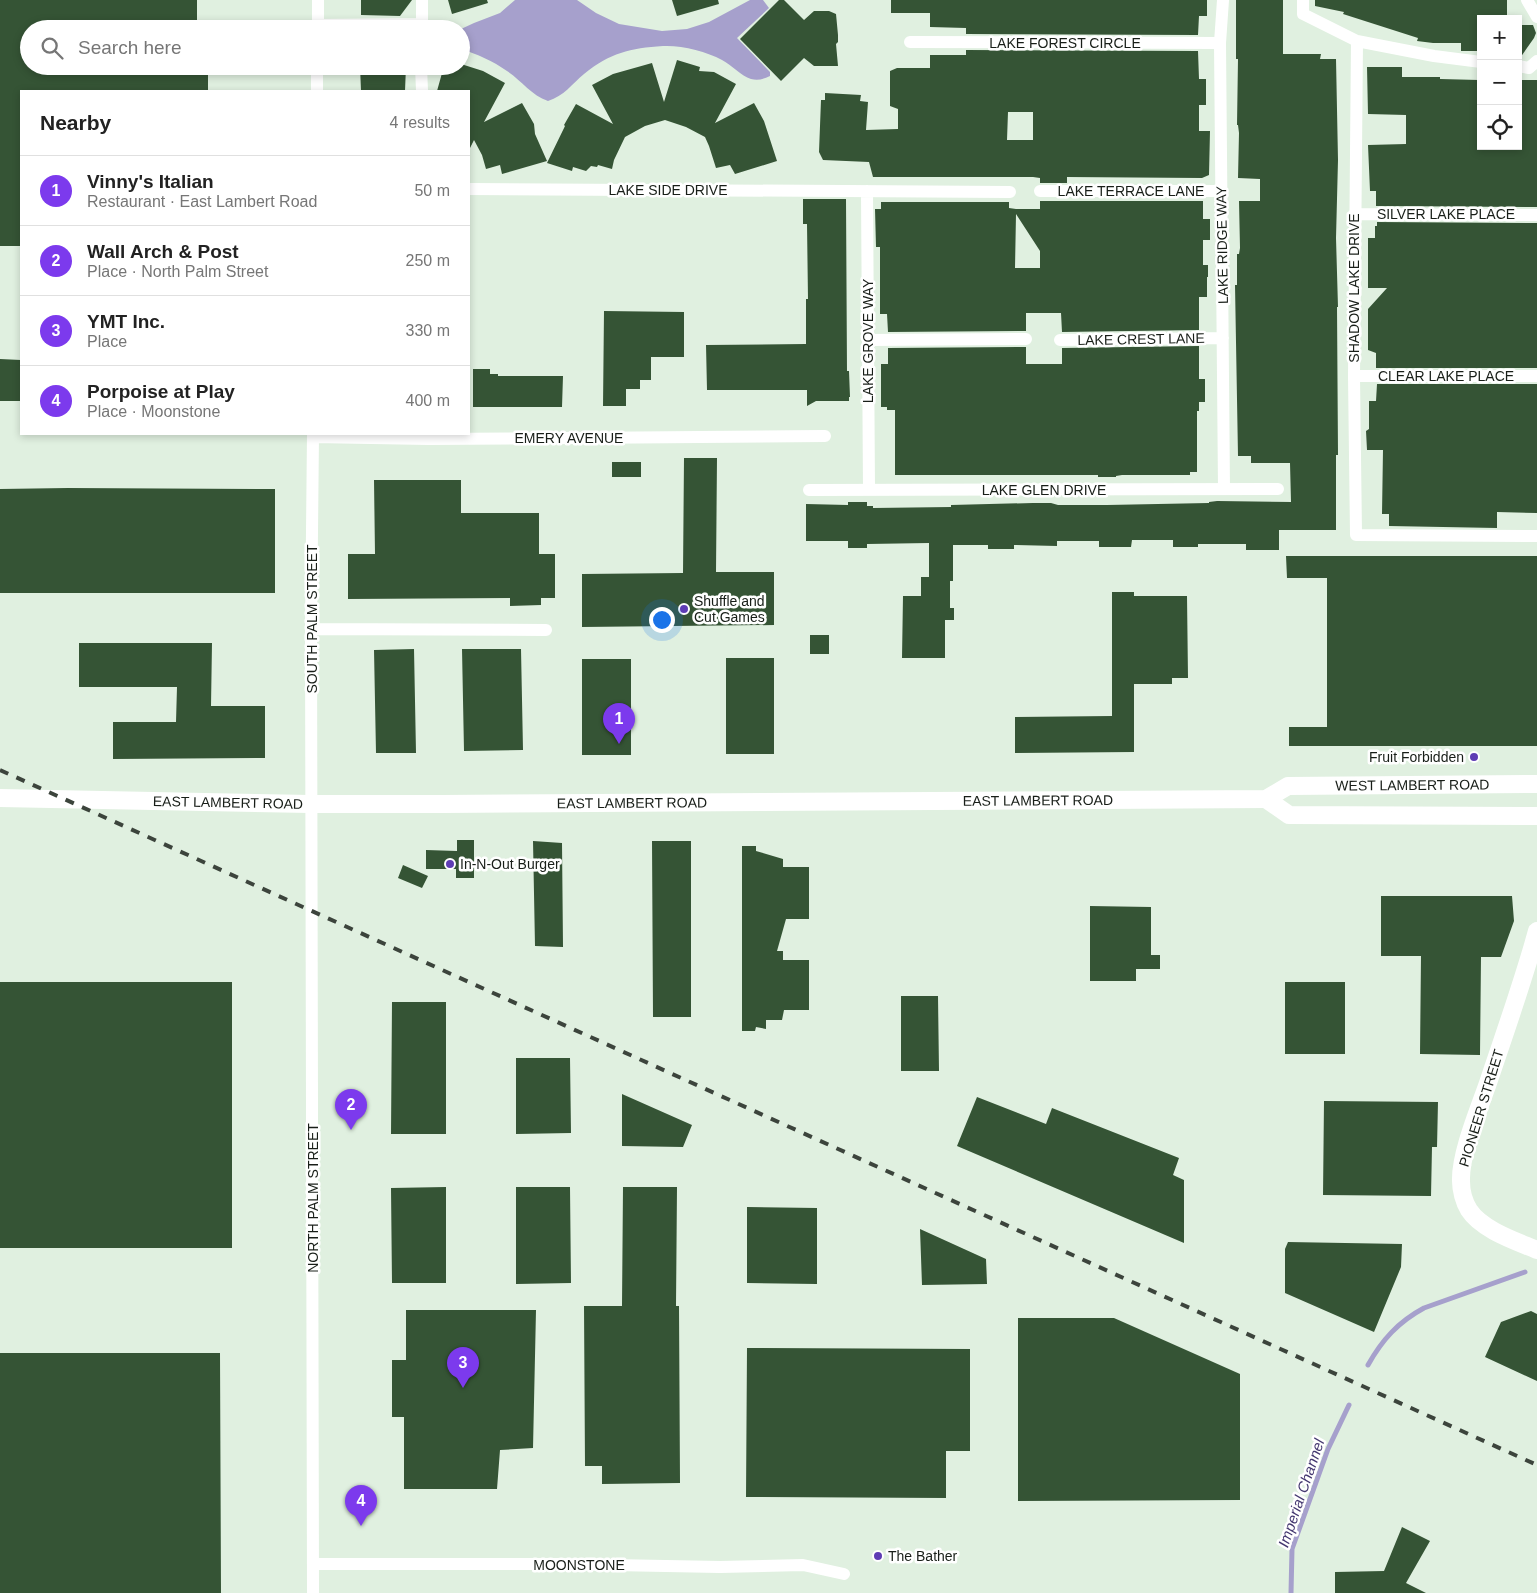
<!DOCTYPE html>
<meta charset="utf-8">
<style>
body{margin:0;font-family:Helvetica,sans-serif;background:#f6f6f6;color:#222}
.controls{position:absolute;right:15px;top:15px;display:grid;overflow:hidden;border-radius:0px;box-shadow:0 2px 8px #0003}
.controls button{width:45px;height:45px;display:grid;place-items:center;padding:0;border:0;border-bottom:1px solid #e0e0e0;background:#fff;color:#222;font:25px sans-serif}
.you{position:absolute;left:661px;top:619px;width:18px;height:18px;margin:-12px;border:4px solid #fff;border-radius:50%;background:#1a73e8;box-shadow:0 0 0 8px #1a73e833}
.badge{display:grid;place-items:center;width:32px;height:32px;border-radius:50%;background:#7c3aed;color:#fff;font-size:16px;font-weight:700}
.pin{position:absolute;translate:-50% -41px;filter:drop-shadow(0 1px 2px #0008)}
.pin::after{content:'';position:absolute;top:26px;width:18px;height:15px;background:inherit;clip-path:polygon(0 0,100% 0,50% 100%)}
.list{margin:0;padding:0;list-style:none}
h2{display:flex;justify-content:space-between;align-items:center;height:65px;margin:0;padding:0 20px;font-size:21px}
h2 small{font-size:16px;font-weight:400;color:#767676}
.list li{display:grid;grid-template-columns:32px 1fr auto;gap:15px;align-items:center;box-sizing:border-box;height:70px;padding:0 20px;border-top:1px solid #e0e0e0}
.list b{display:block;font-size:19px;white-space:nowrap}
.list p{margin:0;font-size:16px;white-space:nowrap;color:#767676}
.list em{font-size:16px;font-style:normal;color:#767676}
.icon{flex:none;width:28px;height:28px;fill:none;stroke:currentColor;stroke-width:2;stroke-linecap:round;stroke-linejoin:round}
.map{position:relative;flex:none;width:1537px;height:1593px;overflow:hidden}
.search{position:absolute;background:#fff;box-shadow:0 2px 8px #0003;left:20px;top:20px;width:450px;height:55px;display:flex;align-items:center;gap:12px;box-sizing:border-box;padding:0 18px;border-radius:28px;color:#767676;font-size:19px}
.panel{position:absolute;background:#fff;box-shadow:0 2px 8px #0003;left:20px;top:90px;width:450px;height:345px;border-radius:0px}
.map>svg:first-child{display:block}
.water{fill:#a6a0cc}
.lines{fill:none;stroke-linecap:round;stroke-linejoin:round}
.stream{stroke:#a6a0cc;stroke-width:5}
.building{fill:#355435;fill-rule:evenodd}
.street{stroke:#fff;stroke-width:12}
.secondary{stroke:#fff;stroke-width:18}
.rail{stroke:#3c443c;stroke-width:4;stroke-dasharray:9 9;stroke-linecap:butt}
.poi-dot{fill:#5e3cb4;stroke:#fff;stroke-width:2}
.labels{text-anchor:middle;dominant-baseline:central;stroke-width:5;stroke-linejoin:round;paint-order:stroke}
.street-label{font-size:14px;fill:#181e18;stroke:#fff}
.poi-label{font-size:14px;fill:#181e18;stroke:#fff;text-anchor:start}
.water-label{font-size:15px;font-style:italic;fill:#443870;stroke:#fff}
</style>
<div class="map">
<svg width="1537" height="1593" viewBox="0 0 1537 1593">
<rect width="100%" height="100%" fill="#e0f0e0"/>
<path class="water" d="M515,0H577L596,13L619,24L662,31L687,29L709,22L750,0H763L769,8L737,38L770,72V76C764,79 758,81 751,79C741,76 732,65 722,60C706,51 681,45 663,46C630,48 610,53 584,74C572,84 564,96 548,101C531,95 522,81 507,71C493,61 477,54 461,49V29L474,23L500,13Z"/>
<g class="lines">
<path class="stream" d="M1368,1365C1382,1340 1398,1322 1424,1308L1525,1272
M1291,1593L1292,1549L1328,1449L1349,1405"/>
</g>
<path class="building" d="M0,0H197V29H29V66H208V91H21V246H0Z
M361,0H412L400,16L361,15Z
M448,0H487L488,3L452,14Z
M672,0H718L719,4L677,16Z
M779,0H784L804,20L814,11H829L836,14L838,35V42L836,44L838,66H814L804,58L781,81L740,39Z
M891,0H1207V16H1199L1198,35L966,34V28L930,27V13H891Z
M1236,0H1283V54H1321L1320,59H1336L1338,160L1336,238L1338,307H1337L1338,455H1336V530H1279V550H1246V544H1198V547H1173V540H1132L1131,547H1099V541H1057V546L1014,545V549H988V545H953V581H950V608H954V620H945V658H902L903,596H921V577H929V543L867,544V548H848V541H806V504L848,505V502H867V506H873V508L951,507V505L1033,503H1051L1058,505H1107L1209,503V502L1217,501L1291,502L1290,463H1251V456H1238L1235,285H1237V254H1239L1240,248L1239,201H1260V179L1238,178L1239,133L1238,125H1237L1238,59H1236Z
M1315,0H1507V17L1481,18V51H1461V43H1433L1417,41L1418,38L1343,14L1344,12L1315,6Z
M1518,25H1533L1536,33L1534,38L1520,58H1518Z
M966,50L1198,51L1199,79H1206V105H1199V131H1210L1209,175L1202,178L1067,177V183H1040V178L1033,177H873L869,162L823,160L819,152L821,100H825V93L861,95L860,101L868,102L866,130L898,129V109L890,106V71L897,68H930V55H966ZM1008,112H1033V140H1007Z
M677,60L700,67L699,71L714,72L736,84L715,123L754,103L764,121L777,161L735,174L730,165L716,168L709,146L705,137L686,127L665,120L645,126L625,137L614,160L612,169L598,165L597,167L591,166L586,171L573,167L572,171L547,163L565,126L564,125L576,104L613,124L592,85L613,74L652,63L664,102Z
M461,64L483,71L505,83L484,122L522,103L534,124L535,134L547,161L502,174L500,165L486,169L482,155L474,140L469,150V91H437L444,66H461Z
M360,66H406L405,91H361Z
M1367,67H1402V77H1440V79L1479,80V145L1481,144V146H1518L1519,80H1537V207L1376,206V191H1370L1368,145L1406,144V115L1368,114Z
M803,199H846L847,371H849L850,397H849V401H816L807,406V390H707L706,345L806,344V299H808L807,224H803Z
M1040,201H1203V219H1210V240H1203V265H1208V277H1207V297H1199V330L1062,332L1061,313H1026V331L888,332L887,314H880V247H876L875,209H881V202H1009V208L1016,209H1040ZM1016,214L1040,251V268H1015Z
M1377,222L1537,223V368H1376V353L1368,350V309L1387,288H1368V238H1375V226H1377Z
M604,311L684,312V357H651V380H640V389H626V406H603Z
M1199,346V379H1205V402H1199V411H1197V472H1190V475H1122L1116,476V477H1098V475H895V410H887V407H881V364H888V348L1026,347V364H1062V348Z
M0,359L21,360V401H0Z
M473,369H490V374H498V376H563L562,407H473Z
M1377,384H1537V513L1497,512V528L1389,526V514H1382L1383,450H1367L1366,431L1369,429V401H1376Z
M684,458H717L716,572H774V625L582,627V574L683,573Z
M612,462H641V477H612Z
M374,480H461V513H539V554H555V598H541V605L510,606V598L348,599V554H375Z
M68,488L275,489V593H0V489Z
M1286,556H1537V746H1289V727H1327V578H1287Z
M1112,592H1134V596H1187L1188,678H1172V684H1134V752L1015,753V717L1112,716Z
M810,635H829V654H810Z
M79,643H212L211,706H265V758L113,759V722H176L177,687H79Z
M414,649L416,753H376L374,650Z
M462,649H521L523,750L464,751Z
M726,658H774V754H726Z
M582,659H631V755H582Z
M457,840H474V878H456V869H426V850L457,851Z
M533,841L562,843L563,947L535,946Z
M652,841H691V1017H653Z
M742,846H756V851L783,859V867H809V919H786L777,951H783V960H809V1010H784L782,1020H766V1029L756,1027L755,1031H742Z
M403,865L428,876L422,888L398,878Z
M1381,896H1512L1514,921L1501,957H1481L1480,1055L1420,1054L1421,956H1381Z
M1090,906L1151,907V955H1160V969H1136V981H1090Z
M0,982H232V1248H0Z
M1285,982H1345V1054H1285Z
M901,996H938L939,1071H901Z
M392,1002H446V1134H391Z
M516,1058H570L571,1133L516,1134Z
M622,1094L692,1125L683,1147L622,1146Z
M977,1097L1046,1124L1052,1108L1179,1158L1173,1175L1184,1180V1243L957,1146Z
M1324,1101L1438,1102L1437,1147H1432L1431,1196L1323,1195Z
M446,1187V1283H392L391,1188Z
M516,1187H570L571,1283L516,1284Z
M623,1187H677L676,1306H679L680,1483L602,1484V1466H585L584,1306H622Z
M747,1207L817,1208V1284L747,1283Z
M920,1229L986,1259L987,1284L922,1285Z
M1288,1242L1402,1244L1401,1267L1374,1332L1285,1293V1249Z
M406,1310H536L533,1448L500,1450L497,1489H404V1417H392V1360H406Z
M1531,1311L1537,1314V1381L1485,1357L1501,1322Z
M1018,1318H1114L1240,1374V1500L1018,1501Z
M747,1348L970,1349V1451H946V1498L746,1497Z
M0,1353H220L221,1593H0Z
M1402,1527L1430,1541L1406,1583L1426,1593H1335V1572L1384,1571Z"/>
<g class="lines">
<path class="street" d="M1223,0L1220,43L1224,489
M1303,0V14L1357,41L1434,56L1481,62
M1527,0L1537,17
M318,25L422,24
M318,29V0
M422,29V0
M1357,41L1354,376L1356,535L1537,536
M910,42L1220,43
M421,66L422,91
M1518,66L1529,68L1537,61
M317,91V66
M469,189L1010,192
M867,191L869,490
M1040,191H1221
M1354,214L1537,215
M868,340L1026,339
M1060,340L1223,338
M1354,376H1537
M313,437L429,439L825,436
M809,490L1278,489
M311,629L546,630
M313,1564H557L720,1567L803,1565L844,1574
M313,1593L311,629L313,434"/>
<g class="secondary">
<path id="s1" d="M0,798L311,804H442L1266,799L1288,786L1537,784"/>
<path d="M1266,799L1289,815L1537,816"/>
<path d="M1537,931C1523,982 1505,1032 1488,1083C1479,1109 1460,1154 1461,1181C1461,1190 1464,1202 1469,1210C1482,1230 1516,1241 1537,1250"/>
</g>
<path class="rail" d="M0,770L1537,1465"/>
</g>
<g class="poi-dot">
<circle cx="684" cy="609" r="5"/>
<circle cx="1474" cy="757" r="5"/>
<circle cx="450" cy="864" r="5"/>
<circle cx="878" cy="1556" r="5"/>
</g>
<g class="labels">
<g class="street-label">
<text x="1065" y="43">LAKE FOREST CIRCLE</text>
<text x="668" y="190">LAKE SIDE DRIVE</text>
<text x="1131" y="191">LAKE TERRACE LANE</text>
<text x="1446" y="214">SILVER LAKE PLACE</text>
<text transform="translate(1222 245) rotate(-91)">LAKE RIDGE WAY</text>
<text transform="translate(1354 288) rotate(-90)">SHADOW LAKE DRIVE</text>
<text transform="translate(1141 339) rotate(-1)">LAKE CREST LANE</text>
<text transform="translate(868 341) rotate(-90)">LAKE GROVE WAY</text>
<text x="1446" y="376">CLEAR LAKE PLACE</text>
<text x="569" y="438">EMERY AVENUE</text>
<text x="1044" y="490">LAKE GLEN DRIVE</text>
<text transform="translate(312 619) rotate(-90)">SOUTH PALM STREET</text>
<text stroke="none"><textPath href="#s1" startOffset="1416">WEST LAMBERT ROAD</textPath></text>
<text stroke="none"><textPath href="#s1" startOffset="1038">EAST LAMBERT ROAD</textPath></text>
<text stroke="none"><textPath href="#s1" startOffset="228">EAST LAMBERT ROAD</textPath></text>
<text stroke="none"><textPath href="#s1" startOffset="632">EAST LAMBERT ROAD</textPath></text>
<text transform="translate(1481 1108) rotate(-73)">PIONEER STREET</text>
<text transform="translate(313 1198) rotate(-90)">NORTH PALM STREET</text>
<text x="579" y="1565">MOONSTONE</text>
</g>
<g class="poi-label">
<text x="694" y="601">Shuffle and<tspan x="694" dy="16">Cut Games</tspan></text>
<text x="1464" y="757" text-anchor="end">Fruit Forbidden</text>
<text x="460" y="864">In-N-Out Burger</text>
<text x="888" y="1556">The Bather</text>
</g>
<g class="water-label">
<text transform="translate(1301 1493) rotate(-71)">Imperial Channel</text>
</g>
</g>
</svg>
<div class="controls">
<button>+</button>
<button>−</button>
<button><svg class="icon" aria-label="locate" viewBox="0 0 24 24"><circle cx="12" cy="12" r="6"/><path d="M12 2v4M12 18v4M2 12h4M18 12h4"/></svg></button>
</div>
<div class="you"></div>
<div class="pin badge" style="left:619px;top:744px">1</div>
<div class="pin badge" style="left:351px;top:1130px">2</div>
<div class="pin badge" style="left:463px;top:1388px">3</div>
<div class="pin badge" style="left:361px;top:1526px">4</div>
<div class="search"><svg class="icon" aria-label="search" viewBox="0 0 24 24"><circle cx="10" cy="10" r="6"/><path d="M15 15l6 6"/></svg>Search here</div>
<section class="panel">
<h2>Nearby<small>4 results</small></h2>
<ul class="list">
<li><span class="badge">1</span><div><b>Vinny's Italian</b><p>Restaurant · East Lambert Road</p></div><em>50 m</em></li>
<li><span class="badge">2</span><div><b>Wall Arch &amp; Post</b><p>Place · North Palm Street</p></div><em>250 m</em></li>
<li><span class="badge">3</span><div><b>YMT Inc.</b><p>Place</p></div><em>330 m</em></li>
<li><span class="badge">4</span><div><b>Porpoise at Play</b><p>Place · Moonstone</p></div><em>400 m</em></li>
</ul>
</section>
</div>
